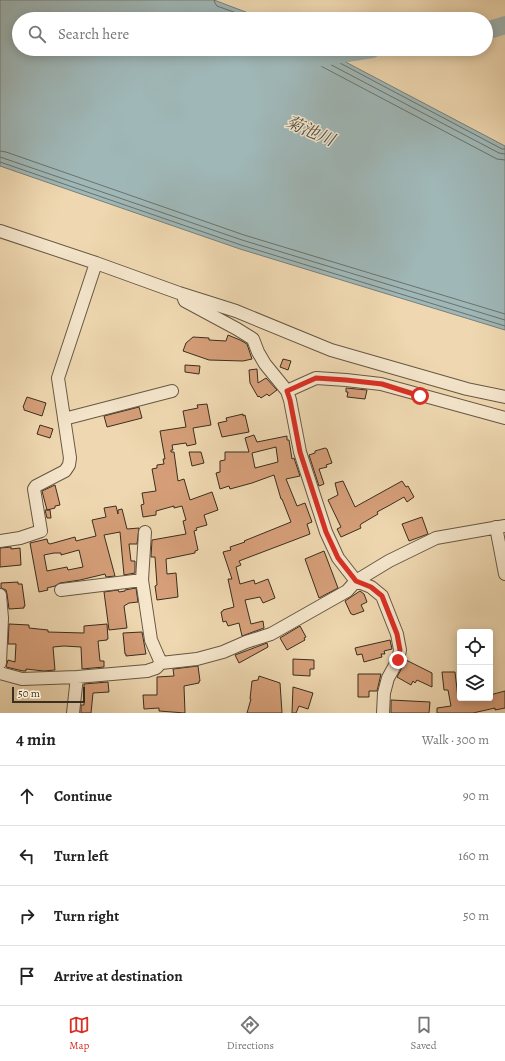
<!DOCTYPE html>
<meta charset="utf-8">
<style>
body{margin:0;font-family:Alegreya,"Noto Serif JP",serif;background:#f6f6f6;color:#222}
.controls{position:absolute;right:12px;bottom:12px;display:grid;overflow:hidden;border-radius:4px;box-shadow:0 2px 10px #0003}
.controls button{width:36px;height:36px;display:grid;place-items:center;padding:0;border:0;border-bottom:1px solid #e0e0e0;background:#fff;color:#222;font:20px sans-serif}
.scale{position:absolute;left:12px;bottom:10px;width:73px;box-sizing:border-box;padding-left:4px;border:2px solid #3a2e1f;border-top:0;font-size:11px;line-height:14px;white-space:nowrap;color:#3a2e1f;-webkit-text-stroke:3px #f5e6cc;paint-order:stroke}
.stop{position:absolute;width:12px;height:12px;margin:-9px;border:3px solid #d93025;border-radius:50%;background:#fff}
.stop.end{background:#d93025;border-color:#fff;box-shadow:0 1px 4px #0008}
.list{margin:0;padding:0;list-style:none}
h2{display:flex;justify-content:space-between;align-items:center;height:52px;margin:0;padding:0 16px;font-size:17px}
h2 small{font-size:13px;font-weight:400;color:#767676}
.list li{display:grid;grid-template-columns:26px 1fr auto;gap:12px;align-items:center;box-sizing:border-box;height:60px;padding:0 16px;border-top:1px solid #e0e0e0}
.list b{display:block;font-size:15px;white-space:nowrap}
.list em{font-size:13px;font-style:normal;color:#767676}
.icon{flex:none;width:22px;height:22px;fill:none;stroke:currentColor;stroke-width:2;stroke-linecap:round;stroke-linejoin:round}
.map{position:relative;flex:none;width:505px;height:713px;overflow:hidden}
.search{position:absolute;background:#fff;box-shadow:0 2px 10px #0003;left:12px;right:12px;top:12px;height:44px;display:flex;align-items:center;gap:10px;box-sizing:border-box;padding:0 14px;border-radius:22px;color:#767676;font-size:15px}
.sheet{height:292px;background:#fff}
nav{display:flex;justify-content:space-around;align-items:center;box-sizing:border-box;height:56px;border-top:1px solid #e0e0e0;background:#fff;font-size:11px;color:#767676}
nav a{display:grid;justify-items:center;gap:2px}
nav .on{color:#d93025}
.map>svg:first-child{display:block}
.water{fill:#9fb7b7;stroke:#77807a}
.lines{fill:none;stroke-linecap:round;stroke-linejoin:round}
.shore{stroke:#6c726b;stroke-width:1}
.river{stroke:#9fb7b7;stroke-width:18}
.building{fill:#d69f79;stroke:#3a2e1f;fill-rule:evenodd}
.minor-casing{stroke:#675844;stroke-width:14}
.minor{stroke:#f5e6cc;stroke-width:12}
.route{stroke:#d93025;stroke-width:5}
.labels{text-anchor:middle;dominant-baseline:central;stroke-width:3;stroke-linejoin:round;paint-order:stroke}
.water-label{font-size:17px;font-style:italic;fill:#535045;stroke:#f5e6cc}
</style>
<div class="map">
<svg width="505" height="713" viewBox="0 0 505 713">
<rect width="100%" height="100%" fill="#efd8b1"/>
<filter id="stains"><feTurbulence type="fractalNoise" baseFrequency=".005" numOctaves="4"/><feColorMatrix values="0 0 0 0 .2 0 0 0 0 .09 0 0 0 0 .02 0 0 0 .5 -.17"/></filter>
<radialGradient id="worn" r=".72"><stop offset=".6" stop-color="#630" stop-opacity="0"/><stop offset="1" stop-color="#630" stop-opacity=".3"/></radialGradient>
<path class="water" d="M0,0H214L264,19H19V49H321L505,146V330L240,249L0,166Z"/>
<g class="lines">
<path class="shore" d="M214,0L215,3L217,6L253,19
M309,49L311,57L317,64L497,159L505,160
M315,49L316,54L320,59L499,153L505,154
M320,49V52L323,54L502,149H505
M0,151L6,152L244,235L505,314
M0,157L242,240L505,320
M0,162L241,245L505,326"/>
<path class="river" d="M486,31L505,25
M310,59L372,49"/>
</g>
<path class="building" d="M228,335L240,340L247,344L252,359L243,361L209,360L183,351L186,343L193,337L209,338V340L226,341Z
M283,359L291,361L288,370L280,367Z
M185,365L200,366L199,374L185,372Z
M257,369L258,383L266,378L277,390L269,396L267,394L261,398L259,396L258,397L250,383L249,370Z
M346,388L367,390L365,399L347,397L348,392H346Z
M27,397L46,403L42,416L24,410V408L23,407Z
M207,404L211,425L193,428L196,444L187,446L186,443L172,445L173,450H171V452H174L178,481L184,479L190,500L212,492L218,510L204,515L207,525L196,528L197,530L194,531L198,550L195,551V553L166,559L167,574L176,573L178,597L157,600L155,586L157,585L155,557H151L152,540L186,534L183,521L186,520L182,506L174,508V506L156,511V515L143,517L141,505L144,504L142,493L156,491L152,469L157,468V465L164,464L163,459H165L160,431L186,427L183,411L198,408L197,405Z
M139,407L142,418L107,427L104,416Z
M243,414V416L245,415L249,432L222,437L218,423L227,421L226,418Z
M40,425L53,429L50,438L37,434Z
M254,435L257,442L287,436V440H289L292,459L294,458L300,476L286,479L297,506L305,503L312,522L307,524L310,534L239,561L241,565L236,567L240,584L254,580L255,584L268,579L275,598L263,603L260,597L245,600L251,624L263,621L264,628L242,636L239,623L228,626L226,621L223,622L221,612L223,611V610L234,607L228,579H232L223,552L231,550L230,547L245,542L244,541L291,522L282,499H281L274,475L252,483L230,489L229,486L220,489L216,473L220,472V461L225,460V452H249L245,438ZM276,447L278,462L255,468L252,453Z
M325,448L327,449L332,463L326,465L327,467L319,469L324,484L319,486L309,455L315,453V451Z
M189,452H201L204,463L192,466Z
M343,481L355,507L402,481L406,487L408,486L414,497L407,502L404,497L390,505L377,512L378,514L361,524L360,526L361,528L341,537L337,529L341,527L328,500L338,495L335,483Z
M55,485L60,505L55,506V508L47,510L42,491Z
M116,506L118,514V510L122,509L127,529L139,528L137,544H129L131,561H135V573L124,575L120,532L104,535L115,576L106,577L105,574L80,580L60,583L55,586L47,588L48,590L39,592L30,543L47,539L48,543L50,544L75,537L76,541L96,536L92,520L106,517L104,508ZM79,550L83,567L68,570L67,567L47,571L44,555L54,553H61V555Z
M45,510H50L51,518H47Z
M422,517L428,534L409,541L402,524Z
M11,547V549L20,548L21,565L0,567V548Z
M324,551L338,588L319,598L305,559Z
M18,582V584H22L25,606H24V608L9,609L7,594L6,590L1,588V583Z
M136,588L138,602L129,603L124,606L127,628L109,630L104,592L118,590L119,592L125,591V590Z
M360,591L364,594L367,602L361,605L364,611L353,615L352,614H351L345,601Z
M9,624L29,625V628L48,630V632L84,633V626L107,624L108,639H107V640L98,641L100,661H104V667L82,669L81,647L64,646L53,647L55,670L44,671L26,669V671H23L6,667L8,660L15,662L16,644H8Z
M300,626L306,637L304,638L305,640L287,650L280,638Z
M142,632L146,654L126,656V654H125L123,633Z
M390,640L392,649L384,651L385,654H381L382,657L364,662L362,654L357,655L355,648Z
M267,643L268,647L239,663L235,655Z
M293,659L314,660V669H310V676L293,675Z
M406,660L432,673V687L417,680L415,683L413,681L411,685L397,677Z
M198,666L200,681H199V683L184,686L185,713L159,711V708L144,709L143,695H157V677L174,676L173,669Z
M442,672H455L458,698H469V700L476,698H490V695L505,691V708L495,710V708L473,713H437V708L451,706L448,690H444Z
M358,674H381L377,691H369V697H358Z
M259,676L280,683L282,713H247L251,699H250L252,681L258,680Z
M108,682L109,692L93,693L91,713H81V705H84V684Z
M293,687L313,693L308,709L299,706L296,713H292Z
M391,700L430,702L429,713H391Z"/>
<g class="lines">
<g class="minor-casing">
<path id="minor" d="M0,231L96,263L179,293L236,311L331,350L467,389L505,397
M184,299L185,301L237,329L253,339L258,352L265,364L287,391L290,400L300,452L326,532L338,558L356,581L371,587L382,596L397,634L400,650L398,660L388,678L384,693L383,713
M287,391L316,378L346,380L381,384L505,418
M64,419L172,391
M496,527L505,574
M145,532L142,580L151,640L161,663
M0,541L20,538L41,531L34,489L36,486L65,471L69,465L70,458L58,378L96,263
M61,590L142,580
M0,595L2,618L0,663
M0,673L22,679L77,677L147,671L156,668L161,663L197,659L223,652L246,642L271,634L347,591L356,581L389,561L436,538L505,526
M73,713L77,677"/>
</g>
<use href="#minor" class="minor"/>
</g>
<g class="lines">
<path class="route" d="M398,660L400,650L397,634L382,596L371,587L356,581L338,558L326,532L300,452L290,400L287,391L316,378L346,380L382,384L420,396"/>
</g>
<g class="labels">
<g class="water-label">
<text transform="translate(310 131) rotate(23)">菊池川</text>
</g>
</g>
<rect width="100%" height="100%" filter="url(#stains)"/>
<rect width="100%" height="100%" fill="url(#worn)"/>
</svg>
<div class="controls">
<button><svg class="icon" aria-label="locate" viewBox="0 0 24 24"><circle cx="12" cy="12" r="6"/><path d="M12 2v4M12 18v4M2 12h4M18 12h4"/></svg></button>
<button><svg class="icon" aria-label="layers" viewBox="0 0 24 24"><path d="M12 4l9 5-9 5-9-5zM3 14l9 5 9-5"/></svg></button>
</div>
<div class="scale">50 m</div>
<div class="stop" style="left:420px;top:396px"></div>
<div class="stop end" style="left:398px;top:660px"></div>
<div class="search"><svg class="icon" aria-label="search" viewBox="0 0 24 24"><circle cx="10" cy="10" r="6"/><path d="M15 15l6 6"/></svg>Search here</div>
</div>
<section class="sheet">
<h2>4 min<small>Walk · 300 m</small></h2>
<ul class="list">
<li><svg class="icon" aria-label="ahead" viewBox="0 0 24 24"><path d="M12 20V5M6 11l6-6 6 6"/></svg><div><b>Continue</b></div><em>90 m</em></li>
<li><svg class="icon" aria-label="left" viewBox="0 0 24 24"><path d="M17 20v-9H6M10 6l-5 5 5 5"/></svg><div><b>Turn left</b></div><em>160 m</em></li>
<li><svg class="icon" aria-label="right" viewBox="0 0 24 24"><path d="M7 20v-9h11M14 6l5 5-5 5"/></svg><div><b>Turn right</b></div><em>50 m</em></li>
<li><svg class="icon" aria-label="arrive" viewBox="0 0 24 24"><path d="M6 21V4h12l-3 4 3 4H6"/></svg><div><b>Arrive at destination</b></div></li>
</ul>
</section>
<nav>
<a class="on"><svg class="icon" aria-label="map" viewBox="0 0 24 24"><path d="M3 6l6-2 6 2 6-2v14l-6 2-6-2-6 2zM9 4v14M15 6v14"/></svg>Map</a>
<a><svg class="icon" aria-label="directions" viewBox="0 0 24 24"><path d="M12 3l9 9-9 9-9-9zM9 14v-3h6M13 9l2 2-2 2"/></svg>Directions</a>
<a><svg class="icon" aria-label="saved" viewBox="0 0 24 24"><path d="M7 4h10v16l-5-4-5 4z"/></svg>Saved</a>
</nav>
